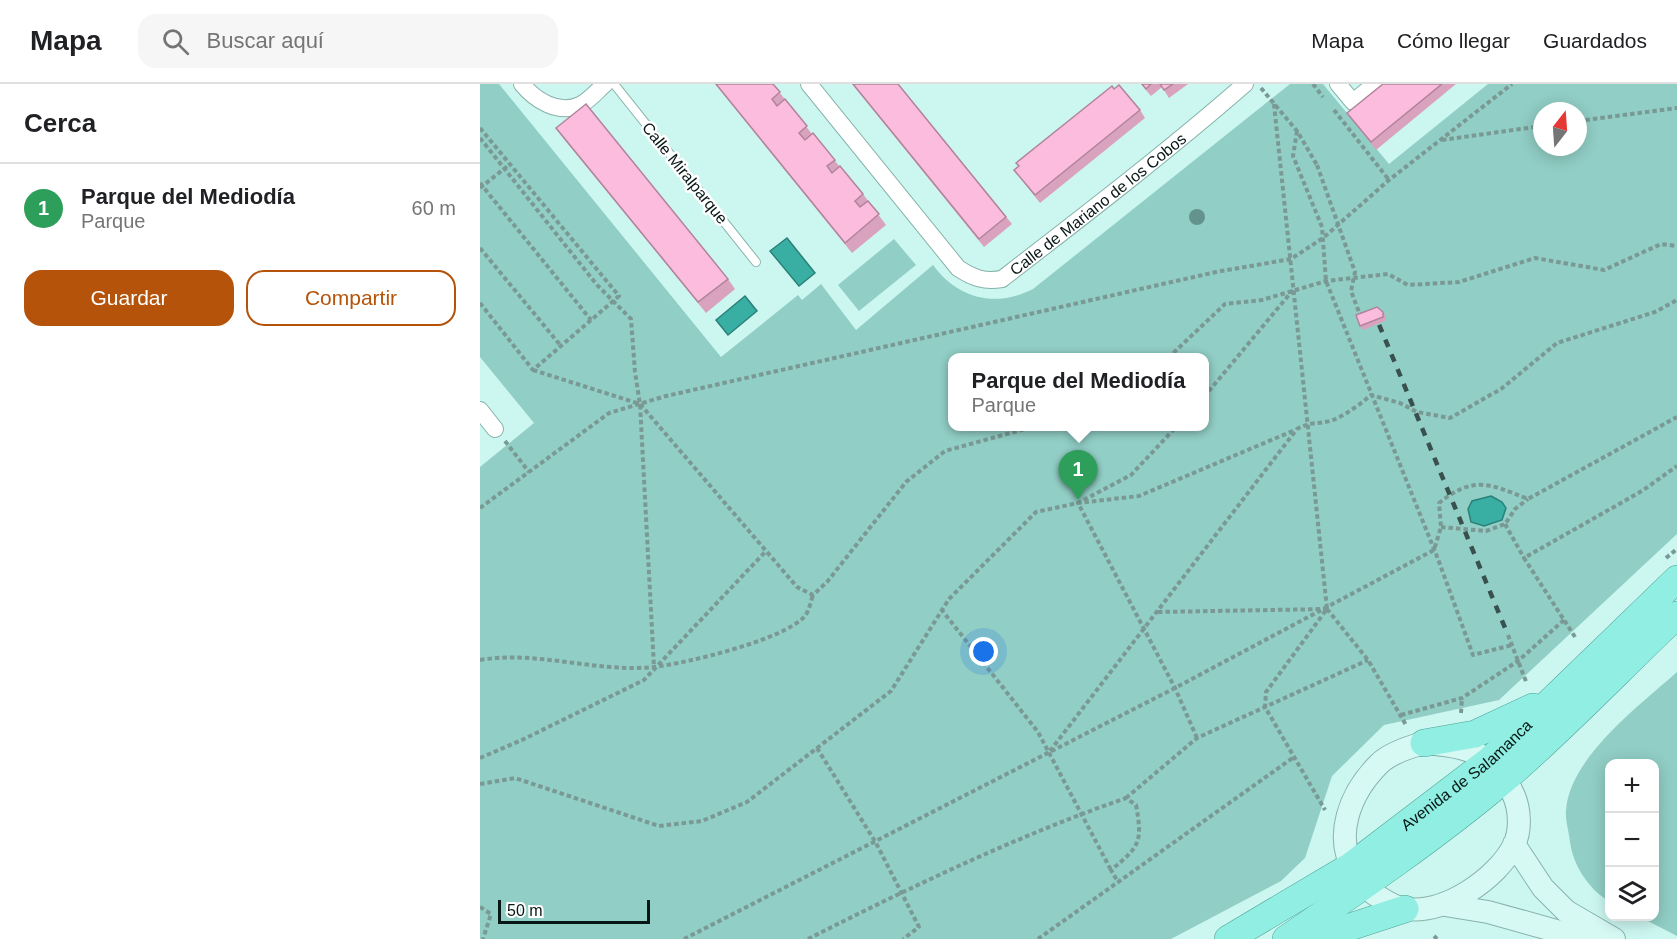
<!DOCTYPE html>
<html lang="es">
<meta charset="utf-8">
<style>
body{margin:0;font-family:Helvetica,sans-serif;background:#f6f6f6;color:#202124}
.controls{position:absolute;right:18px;bottom:18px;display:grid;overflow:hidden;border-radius:12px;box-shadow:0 3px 15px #0003}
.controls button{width:54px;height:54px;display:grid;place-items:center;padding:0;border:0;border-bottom:2px solid #e0e0e0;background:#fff;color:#202124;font:30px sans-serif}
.compass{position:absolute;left:1053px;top:18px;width:54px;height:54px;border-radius:50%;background:#fff;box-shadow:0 3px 15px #0003;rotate:17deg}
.scale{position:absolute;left:18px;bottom:15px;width:152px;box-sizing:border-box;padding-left:6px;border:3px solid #071715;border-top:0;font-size:16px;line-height:21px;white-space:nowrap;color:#071715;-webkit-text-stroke:4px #fff;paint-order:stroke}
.you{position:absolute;left:504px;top:568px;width:21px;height:21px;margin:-15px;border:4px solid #fff;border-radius:50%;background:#1a73e8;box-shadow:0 0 0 9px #1a73e833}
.badge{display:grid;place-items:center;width:39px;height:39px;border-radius:50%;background:#b45309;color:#fff;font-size:20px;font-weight:700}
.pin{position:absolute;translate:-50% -50px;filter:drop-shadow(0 2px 3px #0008)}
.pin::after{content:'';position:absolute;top:32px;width:21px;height:18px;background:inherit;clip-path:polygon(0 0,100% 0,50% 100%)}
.popup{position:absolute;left:468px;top:269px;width:261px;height:78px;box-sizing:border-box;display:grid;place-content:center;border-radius:12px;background:#fff;filter:drop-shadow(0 2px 4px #0005);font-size:20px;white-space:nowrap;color:#757577}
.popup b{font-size:22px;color:#202124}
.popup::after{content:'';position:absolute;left:50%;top:100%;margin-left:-12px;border:12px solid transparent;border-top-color:#fff}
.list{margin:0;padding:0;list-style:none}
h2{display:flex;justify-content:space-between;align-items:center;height:78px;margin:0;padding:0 24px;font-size:26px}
h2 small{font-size:20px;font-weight:400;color:#757577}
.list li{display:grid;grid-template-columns:39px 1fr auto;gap:18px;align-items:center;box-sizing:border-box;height:90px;padding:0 24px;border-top:2px solid #e0e0e0}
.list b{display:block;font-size:22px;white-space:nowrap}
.list p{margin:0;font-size:20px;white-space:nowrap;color:#757577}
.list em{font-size:20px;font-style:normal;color:#757577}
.actions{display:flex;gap:12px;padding:18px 24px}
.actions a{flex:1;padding:14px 0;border:2px solid #b45309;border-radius:18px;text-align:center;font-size:21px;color:#b45309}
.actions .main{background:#b45309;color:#fff}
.icon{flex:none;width:33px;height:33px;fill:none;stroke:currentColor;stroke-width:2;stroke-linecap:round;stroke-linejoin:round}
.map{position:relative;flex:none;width:1197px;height:855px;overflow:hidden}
header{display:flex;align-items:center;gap:36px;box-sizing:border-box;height:84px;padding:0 30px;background:#fff;border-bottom:2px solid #e0e0e0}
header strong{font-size:28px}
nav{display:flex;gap:33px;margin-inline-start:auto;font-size:21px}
.search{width:420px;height:54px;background:#f6f6f6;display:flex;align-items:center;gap:15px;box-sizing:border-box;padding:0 21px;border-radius:18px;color:#757577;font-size:22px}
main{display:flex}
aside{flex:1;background:#fff}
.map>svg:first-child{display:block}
.green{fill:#91cec5;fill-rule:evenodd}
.water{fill:#39afa3;stroke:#2a8178;stroke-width:1.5}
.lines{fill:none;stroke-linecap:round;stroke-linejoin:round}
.service-casing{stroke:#88b2ab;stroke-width:10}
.minor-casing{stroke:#88b2ab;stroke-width:18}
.secondary-casing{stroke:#88b2ab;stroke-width:24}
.trunk-casing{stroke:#4ea096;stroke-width:28}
.path{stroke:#7a9994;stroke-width:4;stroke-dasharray:4.5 3;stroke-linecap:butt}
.service{stroke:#fff;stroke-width:8}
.minor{stroke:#fff;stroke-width:16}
.secondary{stroke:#d6f9f4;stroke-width:22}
.trunk{stroke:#90eee2;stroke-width:27}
.rail{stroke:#39504d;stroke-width:4.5;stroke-dasharray:8 8;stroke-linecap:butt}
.path-bridge{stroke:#7a9994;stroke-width:4;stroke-dasharray:4.5 3;stroke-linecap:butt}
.tree{fill:#64938e}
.wall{fill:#d9a2be}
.building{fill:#fcbcdd;stroke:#b0849b;stroke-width:1.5}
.labels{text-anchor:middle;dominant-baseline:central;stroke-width:5;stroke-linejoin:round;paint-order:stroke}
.street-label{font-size:16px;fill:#071715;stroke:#fff}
</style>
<header>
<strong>Mapa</strong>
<div class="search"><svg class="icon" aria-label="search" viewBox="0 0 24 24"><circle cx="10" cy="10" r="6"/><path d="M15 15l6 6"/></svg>Buscar aquí</div>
<nav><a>Mapa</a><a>Cómo llegar</a><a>Guardados</a></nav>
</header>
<main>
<aside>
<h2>Cerca<small></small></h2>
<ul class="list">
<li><span class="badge" style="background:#2e9e5b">1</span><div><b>Parque del Mediodía</b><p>Parque</p></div><em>60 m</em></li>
</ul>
<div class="actions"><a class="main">Guardar</a><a>Compartir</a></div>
</aside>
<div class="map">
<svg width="1197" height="855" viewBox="0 0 1197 855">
<rect width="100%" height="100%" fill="#ccf7f0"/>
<path class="green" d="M0,0H19L241,273L318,211L322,216L341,200L376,246L453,181C478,215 516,224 553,205L810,0H843L909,80L1008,0H1197V450L1019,616L904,641L852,692L825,774L801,797L691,855H0V383L54,339L0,273ZM1062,27H1098V63H1062ZM472,274H724V342H472Z
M414,155L436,181L379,227L358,201Z
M1197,588V852L1160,833L1174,832V680H1130L1129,817C1109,806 1093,781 1090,758C1089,748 1085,736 1086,726C1090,673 1160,621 1197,588Z"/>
<path class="water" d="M307,154L335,189L319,202L290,167Z
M265,212L277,227L248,251L236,236Z
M1011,412L1022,418L1026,424L1022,436L1004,442L991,438L988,425L992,417Z"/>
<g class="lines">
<g class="service-casing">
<path id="service" d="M134,0L276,178"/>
</g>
<g class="minor-casing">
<g id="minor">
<path d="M42,0C55,16 78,31 100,21C109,17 118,6 125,0"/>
<path id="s1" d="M329,0L478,184C493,194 504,198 522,195C605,131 687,68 765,0"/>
<path d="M858,0L873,18L895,0"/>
<path d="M0,326L15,345"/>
</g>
</g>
<g class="secondary-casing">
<path id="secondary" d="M944,659C988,662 1016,669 1034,712C1040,726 1041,747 1034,761C1017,795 965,830 926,825C914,824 900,814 890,807C883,803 880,797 876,790C852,753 870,709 899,680C910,669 929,663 944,659Z
M1034,760L1063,804L1086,827L1134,855
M965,821L1008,828L1105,855"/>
</g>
<g class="trunk-casing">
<g id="trunk">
<path d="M944,659L995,650L1053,623"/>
<path id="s2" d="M748,855L871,782L1010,676L1197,495"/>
<path d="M806,855C881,804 956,753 1026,694C1085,643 1140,585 1197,531"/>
<path d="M833,855L925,825"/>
</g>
</g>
<path class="path" d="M833,0L843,13
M781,4L817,47L837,81
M794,20L847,525L786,608L785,623L845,726
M854,26L909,96
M1098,37L1197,24
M0,44L139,212L53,286L0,219
M817,47L813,72L842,143L846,197L958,475L993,571L1032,561
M0,54L117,201L151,235L155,288L160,320L174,583
M962,56L1062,42
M0,99L111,236
M0,104L30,80
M0,164L81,262
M688,274L745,220L782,216L846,197L908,190L928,201L979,198L1055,174L1124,186L1181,160L1197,162
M53,286L160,320L317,503L333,511L347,498L426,398L465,367L556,342
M724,313L813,206
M25,357L49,388
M0,424L129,329L186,312L736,188L811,175L843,154L909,96L1032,0
M1025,440L1044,474
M961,443L1006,447L1025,440L1035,425L1048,415
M1186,474L1197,465
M461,525L558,648L631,786
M847,525L888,576L926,641
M678,528L846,525
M1028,551L1047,600
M1095,553L1044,474L1162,407L1197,382
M0,576C57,566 116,589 174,583C207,579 304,556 325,532C329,527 331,517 333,511
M981,629L982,614
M921,631L982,614L1038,577L1084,536
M717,654L695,604L598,419L659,412L815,346
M337,664L396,759L439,843L423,855
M570,667L817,345C829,338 838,340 850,337C865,332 879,321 891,311L920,319L937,328L970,334L1021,305L1077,259L1175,228L1197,216
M0,674L44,655L164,596L286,467
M0,700L35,694L179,742L222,737L267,718L411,607L469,515L556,428L598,419L651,391L697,342
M646,714L717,654L888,576
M0,823L11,830L3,855
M954,852L957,855
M204,855L695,604L954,466L961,443L959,419C994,391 1010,400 1048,415L1197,333
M328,855C431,803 537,752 646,714L656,721C663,759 659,763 631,786L638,798
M558,855L814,673"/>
<use href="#service" class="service"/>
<use href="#minor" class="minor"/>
<use href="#secondary" class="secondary"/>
<use href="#trunk" class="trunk"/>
<path class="rail" d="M893,226L1028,551"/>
<path class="path-bridge" d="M837,81L875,188L871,207L880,231L884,229"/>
</g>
<circle class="tree" cx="717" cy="133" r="8"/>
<path class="wall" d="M235,0H293L332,50L383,110L406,141L372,169Z
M372,0H418L532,140L504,163Z
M661,0H708L689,14L682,3L671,12Z
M903,0H976L896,66L867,29Z
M634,5L660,26L665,34L560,119L534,86Z
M76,44L248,195L255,205L226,229L84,55Z
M903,228L906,232L905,237L883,246L880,242Z"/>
<path class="building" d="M236,0H293L300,8L292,15L297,22L305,15L327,42L319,49L325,56L333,49L355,76L347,82L352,89L360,82L383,110L375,117L380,123L388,117L399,130L365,159Z
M373,0H418L526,133L499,155Z
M662,0H671L666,5Z
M680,0H693L684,6Z
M903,0H962L891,58L867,29Z
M639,1L660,26L555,111L534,86L539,82L536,79L632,2L634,5Z
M106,20L248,195L218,218L76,44Z
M897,223L903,228V233L880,242L876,231Z"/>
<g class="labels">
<g class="street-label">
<text transform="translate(205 89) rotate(51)">Calle Miralparque</text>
<text stroke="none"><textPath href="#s1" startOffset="405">Calle de Mariano de los Cobos</textPath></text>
<text stroke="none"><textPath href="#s2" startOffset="290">Avenida de Salamanca</textPath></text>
</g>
</g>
</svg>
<div class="controls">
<button>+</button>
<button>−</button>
<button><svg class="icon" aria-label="layers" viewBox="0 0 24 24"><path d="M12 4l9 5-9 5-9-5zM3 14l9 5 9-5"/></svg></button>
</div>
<svg class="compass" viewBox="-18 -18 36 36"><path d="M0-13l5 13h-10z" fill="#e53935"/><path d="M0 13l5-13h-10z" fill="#757577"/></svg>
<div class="scale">50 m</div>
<div class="you"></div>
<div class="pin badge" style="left:598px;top:416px;background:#2e9e5b">1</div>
<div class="popup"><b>Parque del Mediodía</b>Parque</div>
</div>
</main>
